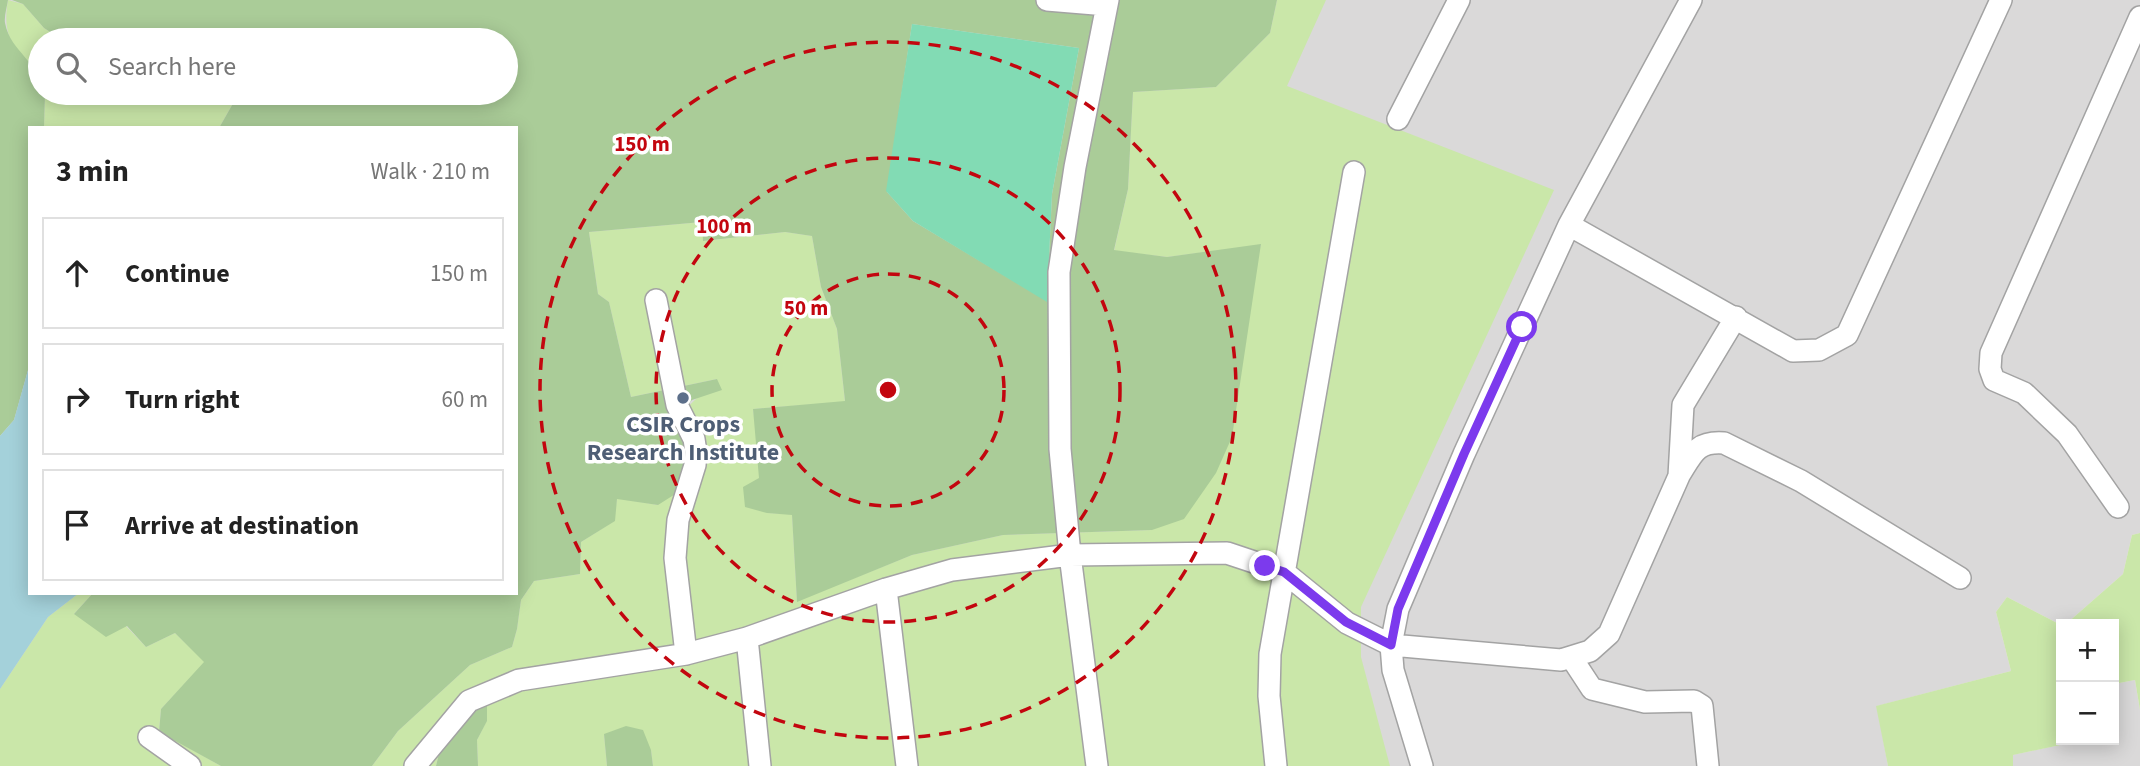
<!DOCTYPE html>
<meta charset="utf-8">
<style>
body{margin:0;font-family:"Source Sans 3",sans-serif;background:#f6f6f6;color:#222}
.controls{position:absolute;right:21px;bottom:21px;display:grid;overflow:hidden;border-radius:0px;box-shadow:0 4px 18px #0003}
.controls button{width:63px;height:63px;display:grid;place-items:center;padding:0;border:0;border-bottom:2px solid #e0e0e0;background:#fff;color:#222;font:35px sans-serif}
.stop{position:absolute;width:21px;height:21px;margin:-16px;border:5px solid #7c3aed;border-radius:50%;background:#fff}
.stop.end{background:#7c3aed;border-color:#fff;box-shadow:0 2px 7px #0008}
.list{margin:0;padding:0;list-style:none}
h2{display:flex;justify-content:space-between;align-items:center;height:91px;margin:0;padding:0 28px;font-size:30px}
h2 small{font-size:23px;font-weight:400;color:#767676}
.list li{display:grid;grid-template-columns:46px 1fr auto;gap:21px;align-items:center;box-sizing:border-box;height:112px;margin:0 14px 14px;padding:0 14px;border:2px solid #e0e0e0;border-radius:0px}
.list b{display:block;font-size:26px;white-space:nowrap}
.list em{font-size:23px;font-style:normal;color:#767676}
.icon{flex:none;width:38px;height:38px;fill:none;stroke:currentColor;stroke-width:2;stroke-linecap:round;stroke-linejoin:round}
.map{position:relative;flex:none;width:2140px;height:766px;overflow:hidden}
.search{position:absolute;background:#fff;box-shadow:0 4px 18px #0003;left:28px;top:28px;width:490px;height:77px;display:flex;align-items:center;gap:18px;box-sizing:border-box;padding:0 24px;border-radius:38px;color:#767676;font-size:26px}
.panel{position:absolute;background:#fff;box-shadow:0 4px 18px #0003;left:28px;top:126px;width:490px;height:469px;border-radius:0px}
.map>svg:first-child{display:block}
.residential{fill:#dad9d9;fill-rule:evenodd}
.grass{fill:#cae7a9}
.forest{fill:#aacc98;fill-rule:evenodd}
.pitch{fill:#82dbb4}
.water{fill:#a4d1da}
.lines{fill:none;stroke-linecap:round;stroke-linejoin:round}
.minor-casing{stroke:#a3a3a3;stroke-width:24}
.minor{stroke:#fff;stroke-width:21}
.route{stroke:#7c3aed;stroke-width:9}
.ring{fill:none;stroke:#c3060f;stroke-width:3.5;stroke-dasharray:12 9}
.service-dot{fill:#5c6f8a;stroke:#fff;stroke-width:2.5}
.labels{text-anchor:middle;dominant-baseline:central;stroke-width:7;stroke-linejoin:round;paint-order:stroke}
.service-label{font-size:24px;font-weight:bold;fill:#4e5e75;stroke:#fff}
.centre{fill:#c3060f;stroke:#fff;stroke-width:3.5}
.ring-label{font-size:21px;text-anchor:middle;font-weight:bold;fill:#c3060f;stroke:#fff;stroke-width:7;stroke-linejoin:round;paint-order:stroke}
</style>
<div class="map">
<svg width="2140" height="766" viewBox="0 0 2140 766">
<rect width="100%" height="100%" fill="#eee9e2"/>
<path class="residential" d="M0,0H2140V533L2132,535L2123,574L2066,624L2061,625L2007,597L1996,612L2011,671L1877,706L1888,766H0ZM40,40H506V93H40ZM30,128H516V593H30Z
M2135,680L2140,710V766H2013L2012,755L2070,743V740H2114V684Z"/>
<path class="grass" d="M8,0L23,4L44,28L63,40H40V80C35,66 25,61 16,49C5,33 5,18 8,0Z
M1277,0H1326L1287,86L1554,190L1361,607V657L1390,766H653L651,750L604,734L607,766H478L477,740L487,720L442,741L436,766H372L398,731L470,665L512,647L517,629L521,600L534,581L580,574L581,542L614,521L617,498L658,505L677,417L717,379L631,397L609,302L598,294L589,232L702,222L704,241L785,232L812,236L821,287L837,329L845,402L753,409L767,513L792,514L797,601L912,555L1003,535L1152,530L1261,245L1167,257L1114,251L1128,189L1133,92L1216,87L1270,33Z
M45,93H239L219,128H44Z
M2140,533V710L2135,680L2114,684V624H2066L2123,574L2132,535Z
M79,593H93L74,614L126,626L146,647L175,633L205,662L161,709L159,731L221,766H0V689L48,617Z
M2007,597L2061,625V740H2070V743L2013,755V766H1888L1876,706L2011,671L1996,612Z"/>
<path class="forest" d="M0,0H8C7,7 4,16 5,23C11,54 40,59 40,93L45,94L44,128H30V363L14,420L0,436Z
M12,0H1277L1270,33L1216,87L1133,92L1128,189L1114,250L1167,257L1261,244L1232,437L1216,473L1184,519L1152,530L1003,535L912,555L797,602L792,515L767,513L745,507L743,487L759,478L753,409L845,401L837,329L821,287L812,236L785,232L703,241L702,222L589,232L598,294L609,302L631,397L717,379L722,390L692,400L677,416L689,450L680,491L658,505L617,499L615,521L581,542L580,574L534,581L521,600L517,629L512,647L470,665L398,731L372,766H221L159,732L161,709L204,662L175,633L146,647L127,626L106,637L74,614L93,593H516V128H219L239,93H506V40H63L44,28L23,4ZM912,24L1079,48L1052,194L1047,301L913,221L887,192Z
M487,704V721L477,740L478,766H436L442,741L467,710Z
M626,726L643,730L651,750L653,766H607L604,734Z"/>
<path class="pitch" d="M912,24L1079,48L1052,194L1047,302L913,221L886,191Z"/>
<path class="water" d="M30,363V593H79L48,617L0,689V436L14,420Z"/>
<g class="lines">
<g class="minor-casing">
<path id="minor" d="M1047,0L1107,5
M1398,119L1459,0
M1569,225L1793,351L1819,350L1847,335L2001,0
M656,300L677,405L694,439L696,452L695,465L678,520L675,558L686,654
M1680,474C1693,453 1697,441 1724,443L1801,481L1960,578
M2118,507L2067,434L2024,393L1994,380L1990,369L1991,353L2140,17
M886,589L907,766
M747,638L760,766
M1571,657L1592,689L1645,702L1694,701L1702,706L1708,766
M149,737L190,766
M415,766L469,701L519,680L686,654L747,638L886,589L952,570L1070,555L1227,553L1284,572L1347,623L1391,645L1561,660L1590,651L1609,634L1679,476L1683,405L1736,317
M1097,766L1070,555L1060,449L1059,272L1075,167L1108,0
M1276,766L1269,696L1270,654L1354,172
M1422,766L1393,670L1391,645L1398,609L1464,454L1569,225L1691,0"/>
</g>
<use href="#minor" class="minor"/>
</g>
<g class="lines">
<path class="route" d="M1265,566L1284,572L1346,622L1391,645L1398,609L1464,454L1522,327"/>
</g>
<g class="ring">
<circle cx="888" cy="390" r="116"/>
<circle cx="888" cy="390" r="232"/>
<circle cx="888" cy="390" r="348"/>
</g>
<circle class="service-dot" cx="683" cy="398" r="7"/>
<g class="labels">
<g class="service-label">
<text x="683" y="424">CSIR Crops<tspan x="683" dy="28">Research Institute</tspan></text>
</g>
</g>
<circle cx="888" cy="390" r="10" class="centre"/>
<g class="ring-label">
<text x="642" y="151">150 m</text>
<text x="724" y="233">100 m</text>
<text x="806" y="315">50 m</text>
</g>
</svg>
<div class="controls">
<button>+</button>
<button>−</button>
</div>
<div class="stop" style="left:1522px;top:327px"></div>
<div class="stop end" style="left:1265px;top:566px"></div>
<div class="search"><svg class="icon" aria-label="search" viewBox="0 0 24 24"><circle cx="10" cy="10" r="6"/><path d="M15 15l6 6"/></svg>Search here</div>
<section class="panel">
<h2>3 min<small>Walk · 210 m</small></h2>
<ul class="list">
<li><svg class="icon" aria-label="ahead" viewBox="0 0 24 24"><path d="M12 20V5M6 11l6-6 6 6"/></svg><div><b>Continue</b></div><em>150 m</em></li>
<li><svg class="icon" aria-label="right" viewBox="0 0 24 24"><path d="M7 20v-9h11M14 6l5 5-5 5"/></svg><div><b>Turn right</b></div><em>60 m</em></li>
<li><svg class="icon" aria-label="arrive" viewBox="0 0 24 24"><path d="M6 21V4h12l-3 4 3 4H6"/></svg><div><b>Arrive at destination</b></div></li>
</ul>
</section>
</div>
